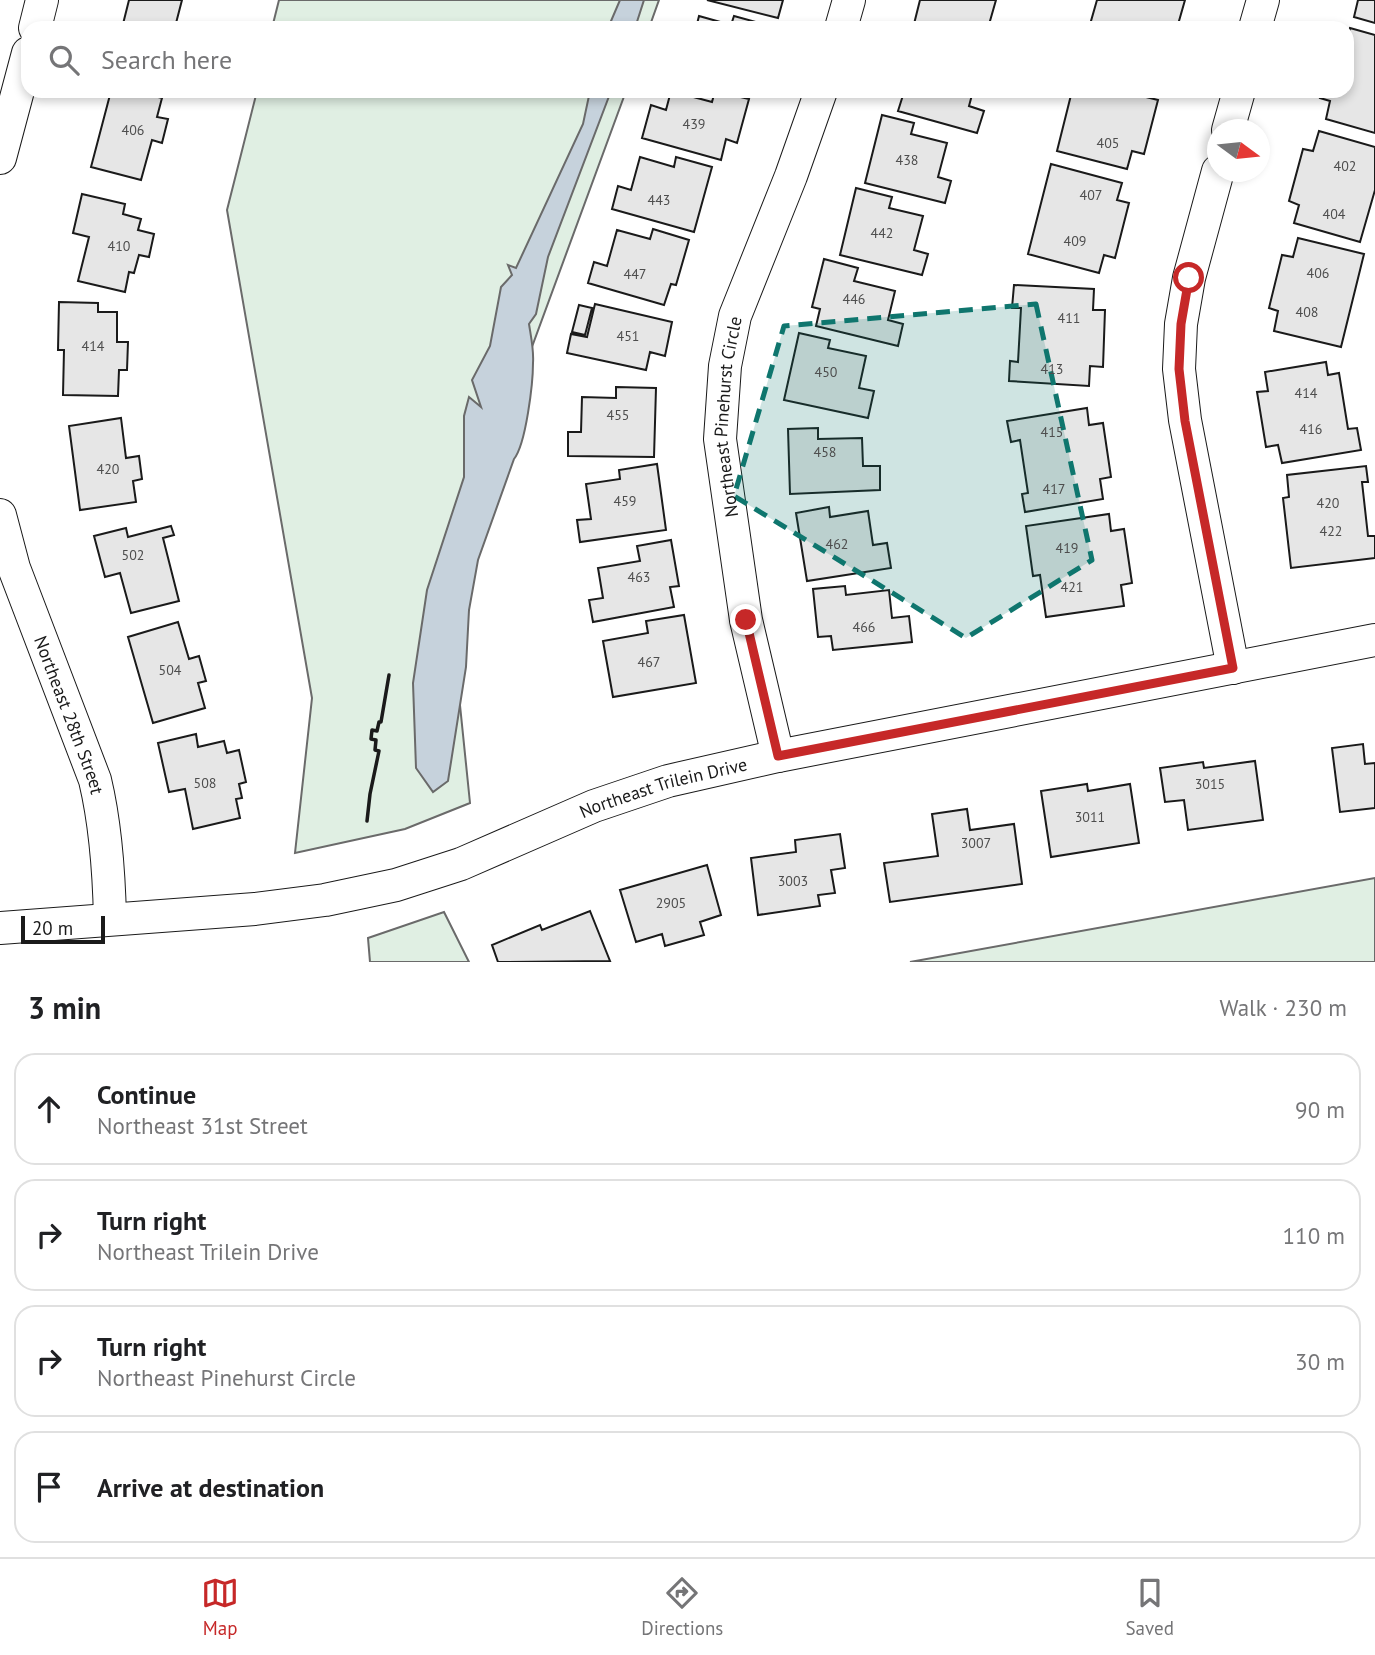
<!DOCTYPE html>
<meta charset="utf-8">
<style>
body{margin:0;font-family:"PT Sans",sans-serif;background:#f6f6f6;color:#202124}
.compass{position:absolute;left:1207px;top:119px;width:63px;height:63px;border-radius:50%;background:#fff;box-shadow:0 4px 10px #0003;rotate:105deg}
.scale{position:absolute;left:21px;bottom:18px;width:84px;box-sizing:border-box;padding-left:7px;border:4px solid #1a1a1a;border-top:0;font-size:19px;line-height:24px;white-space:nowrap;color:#1a1a1a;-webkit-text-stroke:5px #fff;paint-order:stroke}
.stop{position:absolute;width:21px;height:21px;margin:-16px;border:5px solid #c62828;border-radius:50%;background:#fff}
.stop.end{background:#c62828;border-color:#fff;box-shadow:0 2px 7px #0008}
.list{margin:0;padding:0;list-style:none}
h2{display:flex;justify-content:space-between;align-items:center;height:91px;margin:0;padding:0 28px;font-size:30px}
h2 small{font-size:23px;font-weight:400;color:#757577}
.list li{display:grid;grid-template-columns:46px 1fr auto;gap:21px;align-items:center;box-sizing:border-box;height:112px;margin:0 14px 14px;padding:0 14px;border:2px solid #e0e0e0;border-radius:21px}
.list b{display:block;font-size:26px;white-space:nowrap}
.list p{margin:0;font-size:23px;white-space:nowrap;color:#757577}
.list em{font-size:23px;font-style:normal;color:#757577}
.icon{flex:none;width:38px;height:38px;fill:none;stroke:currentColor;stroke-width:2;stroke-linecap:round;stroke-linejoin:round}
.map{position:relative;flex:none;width:1375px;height:962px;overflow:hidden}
.search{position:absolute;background:#fff;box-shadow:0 4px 10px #0003;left:21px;right:21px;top:21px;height:77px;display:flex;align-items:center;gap:18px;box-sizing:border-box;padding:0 24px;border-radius:21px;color:#757577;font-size:26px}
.sheet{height:595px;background:#fff}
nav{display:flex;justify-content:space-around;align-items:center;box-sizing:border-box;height:98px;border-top:2px solid #e0e0e0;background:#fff;font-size:19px;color:#757577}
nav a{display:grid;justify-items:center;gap:4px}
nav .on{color:#c62828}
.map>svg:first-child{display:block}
.green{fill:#e0efe3;stroke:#6a6a6a;stroke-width:2}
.water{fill:#c6d2dc;stroke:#6a6a6a;stroke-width:2}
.building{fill:#e6e6e6;stroke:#1a1a1a;stroke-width:2}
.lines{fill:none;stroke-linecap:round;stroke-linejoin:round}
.minor-casing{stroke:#1a1a1a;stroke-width:34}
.minor{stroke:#fff;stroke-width:32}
.wall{stroke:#1a1a1a;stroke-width:3.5}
.route{stroke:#c62828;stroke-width:9}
.marked{fill:#0f766e;fill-opacity:0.2;stroke:#0f766e;stroke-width:5;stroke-dasharray:14 9;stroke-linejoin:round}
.labels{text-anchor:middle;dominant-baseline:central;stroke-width:5;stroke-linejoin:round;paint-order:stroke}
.number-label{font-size:14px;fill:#4d4d4d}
.street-label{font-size:18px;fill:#1a1a1a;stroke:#fff}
</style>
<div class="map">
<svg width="1375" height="962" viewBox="0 0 1375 962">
<rect width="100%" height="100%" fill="#fff"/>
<path class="green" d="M279,0H659L649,28H272Z
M257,91H626L447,578L470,803L405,829L295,853L312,698L227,210Z
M1375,878V962H910Z
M444,912L469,962H370L368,938Z"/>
<path class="water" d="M620,0H644L635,28H608Z
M590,91H611L548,257L536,314L529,324C531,337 534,350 533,363C533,383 526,444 514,459L478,560L469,610L466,667L448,781L433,792L416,768L413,683L427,590L464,477V416L469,397L481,407L472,380L490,346L501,287L512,275L508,265L516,268L583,124Z"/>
<path class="building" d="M129,0H182L175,27L179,28H122Z
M707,0H783L778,18Z
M920,0H996L988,28H913Z
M1097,0H1185L1177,28H1089Z
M1358,0H1375V23L1354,17Z
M699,16L731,25L734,16L770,26V28H696Z
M1350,28L1375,35V133L1326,119L1330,101L1320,98L1322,91H1347V40Z
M111,91H135L162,98L157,117L168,119L162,143L152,140L141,180L91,167Z
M671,91L712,102L715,91L749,99L737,143L726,139L721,160L642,138L651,105L666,110Z
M900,91H973L969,106L984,111L977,133L898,111L904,92Z
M1072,91H1148L1146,97L1158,100L1144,154L1132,151L1127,169L1057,151Z
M882,115L914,123L911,134L947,143L938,177L951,181L945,203L865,183Z
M1319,131L1375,147V190L1360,242L1294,223L1299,205L1289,201L1303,149L1313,151Z
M640,157L674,167L676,157L712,167L694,232L612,209L618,186L631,190Z
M1051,164L1122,183L1117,200L1129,203L1115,258L1104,255L1099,273L1028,254Z
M856,188L892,197L889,208L923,216L914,250L928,254L922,275L840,255Z
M82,194L125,204L123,214L141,219L138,230L154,234L149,257L139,255L134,273L129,272L125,292L78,281L89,237L73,233Z
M653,229L689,240L676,285L671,284L664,305L588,283L594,262L607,266L617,230L650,239Z
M1298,238L1364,254L1341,347L1274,331L1278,311L1269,308L1282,255L1293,257Z
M824,259L858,268L854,281L895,291L888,320L903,324L898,346L816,326L820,309L812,307Z
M1014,285L1094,289L1093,310H1105L1103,367L1090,366L1089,386L1009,381L1010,361L1018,362L1021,308H1012Z
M59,302L98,303V312H117V342H128L127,370H119L118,396L63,395L64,350H58Z
M595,304L672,322L665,356L650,352L646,370L567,353L571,334L587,337Z
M579,305L592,308L585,335L572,332Z
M799,333L830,340L828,348L866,356L859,388L874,391L868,418L784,400Z
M1326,362L1328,375L1339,373L1348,429L1357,428L1361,450L1282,463L1278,445L1266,447L1257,392L1268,391L1265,372Z
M616,387L656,388L654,457L568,456V432H581L582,397L616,398Z
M1087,408L1089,425L1103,423L1111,477L1100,479L1103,499L1025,512L1022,494L1028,493L1020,440L1011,442L1007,421Z
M121,418L126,458L139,456L142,479L133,481L136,502L80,510L69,426Z
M818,428V439L862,438L863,466H880V490L790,494L788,429Z
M657,464L666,530L580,542L577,520L591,519L586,484L620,479L619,470Z
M1366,466L1368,482H1362L1368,536H1375V558L1291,568L1283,498L1289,497L1287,475Z
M829,507L830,517L868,511L873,545L887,543L891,568L807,581L796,513Z
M1109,514L1111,531L1124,529L1132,583L1121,585L1124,606L1046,617L1040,575L1033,576L1026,526Z
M171,526L174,535L163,538L179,601L131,613L120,573L105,577L94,536L126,528L128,537Z
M671,540L679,586L670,587L674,607L593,622L589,600L603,598L598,568L640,561L637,546Z
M845,586L846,595L889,590L892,618L909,616L912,642L833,650L831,636L818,637L813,589Z
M684,615L696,683L613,697L603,641L648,633L646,621Z
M178,622L189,659L199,656L206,681L198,683L205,708L153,723L128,637Z
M196,734L198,747L224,741L227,753L239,750L246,782L239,784L242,798L236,799L240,818L193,829L185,789L169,792L158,743Z
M1363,744L1365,764L1375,763V808L1340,812L1332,748Z
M1255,761L1263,820L1188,830L1184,800L1165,802L1160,768L1203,762L1204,768Z
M1087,784L1088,791L1130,784L1139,843L1051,857L1041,791Z
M967,809L970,830L1014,824L1022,884L890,902L884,863L938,856L932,814Z
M840,834L845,868L831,870L835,893L818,895L820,906L758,915L751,858L796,852L795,840Z
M707,865L721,915L700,922L704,935L665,946L662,934L636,942L620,890Z
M590,911L610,961L498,962L492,945L540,925L542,930Z"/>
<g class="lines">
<g class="minor-casing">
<g id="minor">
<path d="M35,28L42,0"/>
<path d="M841,28L849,0"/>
<path d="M1255,28L1263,0"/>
<path d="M1228,130L1239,91"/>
<path d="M0,158L28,53"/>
<path d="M1218,171L1189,278L1181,324L1179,369L1185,420L1233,668"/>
<path id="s1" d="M0,515L14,568L95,780C106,826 109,872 110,919"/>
<path id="s2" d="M778,756L746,620L720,439L725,366L735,316L791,176L821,91"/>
<path id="s3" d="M0,928L255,909L325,900L396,885L461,864L594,806L668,781L778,756L1375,640"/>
</g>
</g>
<use href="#minor" class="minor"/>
<path class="wall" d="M367,821L370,794L379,751L375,750L376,740L371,739L372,730L377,731L379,722H381L389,675"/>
</g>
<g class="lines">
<path class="route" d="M746,620L778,756L1233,668L1185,421L1179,369L1181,324L1189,278"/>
</g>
<path class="marked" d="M1036,304L1092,560L966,638L734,496L784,326Z"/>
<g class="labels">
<g class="number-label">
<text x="694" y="124">439</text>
<text x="133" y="130">406</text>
<text x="1108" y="143">405</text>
<text x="907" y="160">438</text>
<text x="1345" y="166">402</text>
<text x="1091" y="195">407</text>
<text x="659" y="200">443</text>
<text x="1334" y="214">404</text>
<text x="882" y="233">442</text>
<text x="1075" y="241">409</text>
<text x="119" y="246">410</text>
<text x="1318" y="273">406</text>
<text x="635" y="274">447</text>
<text x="854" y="299">446</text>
<text x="1307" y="312">408</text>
<text x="1069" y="318">411</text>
<text x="628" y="336">451</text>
<text x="93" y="346">414</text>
<text x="1052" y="369">413</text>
<text x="826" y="372">450</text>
<text x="1306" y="393">414</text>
<text x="618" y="415">455</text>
<text x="1311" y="429">416</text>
<text x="1052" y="432">415</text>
<text x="825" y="452">458</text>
<text x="108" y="469">420</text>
<text x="1054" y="489">417</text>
<text x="625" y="501">459</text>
<text x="1328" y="503">420</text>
<text x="1331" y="531">422</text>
<text x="837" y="544">462</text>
<text x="1067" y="548">419</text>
<text x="133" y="555">502</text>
<text x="639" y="577">463</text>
<text x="1072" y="587">421</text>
<text x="864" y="627">466</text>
<text x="649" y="662">467</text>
<text x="170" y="670">504</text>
<text x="205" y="783">508</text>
<text x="1210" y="784">3015</text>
<text x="1090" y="817">3011</text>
<text x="976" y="843">3007</text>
<text x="793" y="881">3003</text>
<text x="671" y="903">2905</text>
</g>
<g class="street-label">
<text stroke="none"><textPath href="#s2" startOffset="345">Northeast Pinehurst Circle</textPath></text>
<text stroke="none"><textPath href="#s1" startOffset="212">Northeast 28th Street</textPath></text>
<text stroke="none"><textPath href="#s3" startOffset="684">Northeast Trilein Drive</textPath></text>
</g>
</g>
</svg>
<svg class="compass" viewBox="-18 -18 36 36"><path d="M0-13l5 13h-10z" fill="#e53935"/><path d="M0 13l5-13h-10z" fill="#757577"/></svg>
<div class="scale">20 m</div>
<div class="stop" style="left:1189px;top:278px"></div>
<div class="stop end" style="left:746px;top:620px"></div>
<div class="search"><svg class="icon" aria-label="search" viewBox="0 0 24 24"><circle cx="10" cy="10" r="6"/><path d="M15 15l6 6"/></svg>Search here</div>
</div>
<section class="sheet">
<h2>3 min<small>Walk · 230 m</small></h2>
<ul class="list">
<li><svg class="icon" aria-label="ahead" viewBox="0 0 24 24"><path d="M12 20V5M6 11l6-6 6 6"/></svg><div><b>Continue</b><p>Northeast 31st Street</p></div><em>90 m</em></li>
<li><svg class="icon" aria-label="right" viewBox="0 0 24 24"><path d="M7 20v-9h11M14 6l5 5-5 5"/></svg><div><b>Turn right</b><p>Northeast Trilein Drive</p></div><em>110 m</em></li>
<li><svg class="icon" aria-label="right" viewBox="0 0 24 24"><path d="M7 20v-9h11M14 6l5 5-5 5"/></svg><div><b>Turn right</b><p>Northeast Pinehurst Circle</p></div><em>30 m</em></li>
<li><svg class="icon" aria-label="arrive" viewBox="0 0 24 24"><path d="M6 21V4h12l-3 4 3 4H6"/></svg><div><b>Arrive at destination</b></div></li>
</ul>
</section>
<nav>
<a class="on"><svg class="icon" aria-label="map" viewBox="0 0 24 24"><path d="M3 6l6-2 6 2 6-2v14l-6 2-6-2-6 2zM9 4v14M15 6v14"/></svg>Map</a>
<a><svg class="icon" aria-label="directions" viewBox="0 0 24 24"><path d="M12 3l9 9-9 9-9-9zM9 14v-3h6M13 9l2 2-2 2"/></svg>Directions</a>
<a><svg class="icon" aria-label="saved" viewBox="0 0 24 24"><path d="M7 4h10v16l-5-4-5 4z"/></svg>Saved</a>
</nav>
